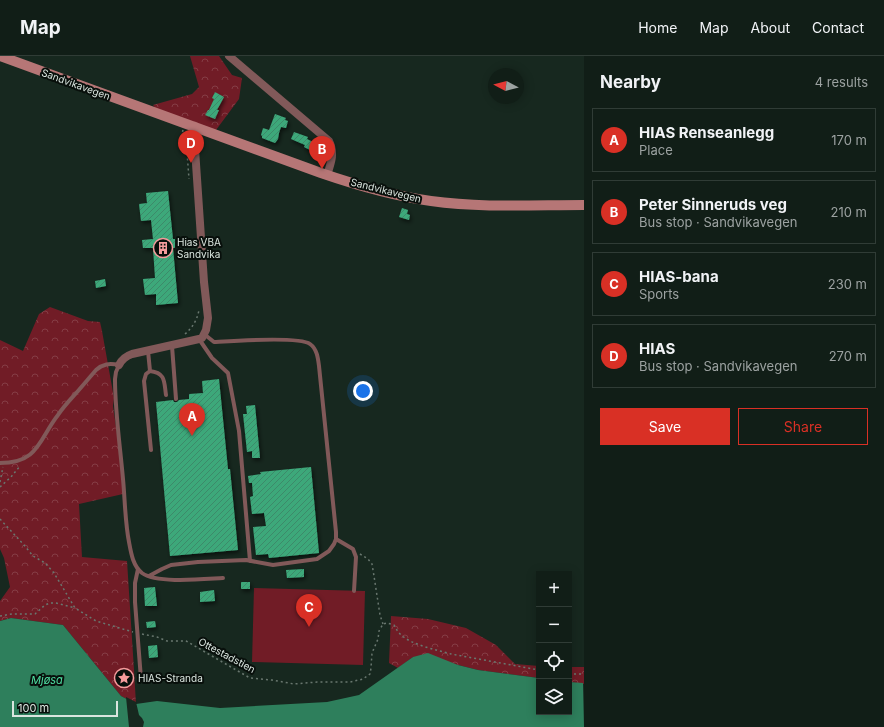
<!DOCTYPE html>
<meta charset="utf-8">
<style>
body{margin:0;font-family:Inter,sans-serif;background:#1a2720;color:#f1f3f6}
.controls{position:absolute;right:12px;bottom:12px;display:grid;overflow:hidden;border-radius:0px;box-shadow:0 2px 10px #0003}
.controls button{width:36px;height:36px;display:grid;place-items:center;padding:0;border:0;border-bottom:1px solid #303c36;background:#111e17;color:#f1f3f6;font:20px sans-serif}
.compass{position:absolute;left:488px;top:12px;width:36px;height:36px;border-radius:50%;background:#111e17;box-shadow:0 2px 10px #0003;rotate:277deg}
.scale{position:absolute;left:12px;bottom:10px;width:106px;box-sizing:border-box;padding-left:4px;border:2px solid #dae5df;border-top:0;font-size:11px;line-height:14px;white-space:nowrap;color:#dae5df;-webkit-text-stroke:3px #080f0b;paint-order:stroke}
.you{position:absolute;left:363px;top:335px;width:14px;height:14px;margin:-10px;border:3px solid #fff;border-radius:50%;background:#1a73e8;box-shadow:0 0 0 6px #1a73e833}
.badge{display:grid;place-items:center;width:26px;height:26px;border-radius:50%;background:#d93025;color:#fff;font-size:13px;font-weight:700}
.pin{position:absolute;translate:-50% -33px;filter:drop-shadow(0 1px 2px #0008)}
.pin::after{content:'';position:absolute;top:21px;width:14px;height:12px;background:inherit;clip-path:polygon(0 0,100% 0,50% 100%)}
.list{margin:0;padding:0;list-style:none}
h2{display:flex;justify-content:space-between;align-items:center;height:52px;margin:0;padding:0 16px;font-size:17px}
h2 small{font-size:13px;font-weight:400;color:#9ca2a1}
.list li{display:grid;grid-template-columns:26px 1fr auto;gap:12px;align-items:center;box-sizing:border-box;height:64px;margin:0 8px 8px;padding:0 8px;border:1px solid #303c36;border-radius:0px}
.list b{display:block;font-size:15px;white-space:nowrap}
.list p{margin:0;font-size:13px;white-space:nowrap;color:#9ca2a1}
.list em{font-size:13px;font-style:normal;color:#9ca2a1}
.actions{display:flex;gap:8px;padding:12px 16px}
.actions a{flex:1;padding:9px 0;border:1px solid #d93025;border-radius:0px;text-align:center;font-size:14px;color:#d93025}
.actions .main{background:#d93025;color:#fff}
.icon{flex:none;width:22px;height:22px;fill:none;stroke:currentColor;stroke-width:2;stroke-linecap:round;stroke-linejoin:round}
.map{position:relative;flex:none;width:584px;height:671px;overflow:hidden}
header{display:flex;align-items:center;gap:24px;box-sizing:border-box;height:56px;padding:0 20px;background:#111e17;border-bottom:1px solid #303c36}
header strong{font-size:19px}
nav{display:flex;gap:22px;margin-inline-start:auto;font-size:14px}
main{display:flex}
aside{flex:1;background:#111e17}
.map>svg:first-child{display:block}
.forest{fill:url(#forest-crowns)}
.garden{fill:#711c26}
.water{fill:#2e7f5c}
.pier{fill:#17281f}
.building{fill:url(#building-hatch);filter:url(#shadow)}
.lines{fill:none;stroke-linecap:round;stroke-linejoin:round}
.path{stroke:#69776f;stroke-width:1.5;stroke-dasharray:2 3;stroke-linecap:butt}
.service{stroke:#815959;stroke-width:4}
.minor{stroke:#815959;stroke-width:8}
.secondary{stroke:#b67676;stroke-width:10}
.labels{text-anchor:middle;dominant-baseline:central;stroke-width:4;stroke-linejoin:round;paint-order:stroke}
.street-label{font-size:10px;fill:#dae5df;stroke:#080f0b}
.poi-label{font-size:10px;fill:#dae5df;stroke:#080f0b;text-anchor:start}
.water-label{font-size:11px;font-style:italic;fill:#4edda1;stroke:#080f0b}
</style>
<header>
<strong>Map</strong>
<nav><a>Home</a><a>Map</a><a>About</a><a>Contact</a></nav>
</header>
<main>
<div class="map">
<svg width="584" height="671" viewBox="0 0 584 671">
<defs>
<pattern id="forest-crowns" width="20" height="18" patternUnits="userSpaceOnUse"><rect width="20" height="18" fill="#711c26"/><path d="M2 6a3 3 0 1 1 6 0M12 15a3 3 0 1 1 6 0" fill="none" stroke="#853d45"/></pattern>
<pattern id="building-hatch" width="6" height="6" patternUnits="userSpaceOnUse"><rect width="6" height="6" fill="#3ca87a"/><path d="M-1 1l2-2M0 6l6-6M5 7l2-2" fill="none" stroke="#3e8a6a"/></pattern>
<filter id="shadow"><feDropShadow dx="1.5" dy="2.5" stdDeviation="2" flood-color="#0009"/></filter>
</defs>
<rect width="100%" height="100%" fill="#17281f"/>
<path class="forest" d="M190,0H219L232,19L242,22L239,43L216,74L159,57L153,49L192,38L199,31Z
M50,251L88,265L100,266L102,275L114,342L113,350L119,392L123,438L79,448L82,501L127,505L134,614L136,648L121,640L63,569L11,562L0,565V545L10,531L4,502L0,493V284L23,295L39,258Z
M391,560L428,563L466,572L496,589L515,608L539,610V622L478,614L458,609L413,601L398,612L389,607Z
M569,611H584V628L569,626Z"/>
<path class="garden" d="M254,532L365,535L363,609L252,606Z"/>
<path class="water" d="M11,562L63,569L121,640L136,648L157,645L220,652L327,646L359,639L413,601L428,597L458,609L478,614L539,622V656H569V626L583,627L584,671H0V565Z"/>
<path class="pier" d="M126,641L136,646L139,659L142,662L144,666L143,671H129Z"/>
<path class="building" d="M215,36L224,41L217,54H219L215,63L205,59L208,54H209L214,43L212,42Z
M275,58L286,62L285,64L288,65L286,72L281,71L279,77L278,83L275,87L262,82V80L261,79L263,72L269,74Z
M294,76L308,81L307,83L313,86L310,94L304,91L305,89L291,83Z
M168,135L173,183H175V192H173L178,247L156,249V238L145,239L143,223L155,222L153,192H143L142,184L153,183L151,164L141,165L139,148L147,147L146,137Z
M402,152L408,154L407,158L410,159L409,164L399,161Z
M105,223L106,230L96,232L95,225Z
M219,323L228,413H230L238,494L170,500L156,346L173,344L174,346H177L179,344L189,343V338L203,337L202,325Z
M255,349L260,402H252V395L247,396L243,358H247L246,350Z
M311,411L319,497L269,502L268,498L256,499L253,471L266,470L264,457L252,458L250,441L253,440L252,427H249L248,420L261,418L260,416Z
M304,513V521L287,522L286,514Z
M241,526H250V533H241Z
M155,531L157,550H145L144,532Z
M214,534L215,545L200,546V536Z
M155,565L156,571L147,572L146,566Z
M157,589L158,601L149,602L148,590Z"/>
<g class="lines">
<path class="path" d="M183,74L181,82L187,96L189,123
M185,278C193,271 197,264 199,254
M0,426L3,411
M0,431L11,421L20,410
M0,463L24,489L33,500L45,507L54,517L75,552L96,565L133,576
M360,498L368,503L372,508L374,520L380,559L383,568
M0,560L12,558H35L45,549L50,547H56L75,552
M142,578L157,581L167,585H186L250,622L272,624L294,628L317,626H350L363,623L370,618L371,612L372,597L378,583L379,575L383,568L387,567L394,569C396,573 398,576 401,579C412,589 437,594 451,598L539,614
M569,618H584"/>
<path class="service" d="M204,278L214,286C231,285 299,280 310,288C317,293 318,302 319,310L336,476V483L353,493L356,501L354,535
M199,283L212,302L228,317L239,375L250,505
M172,290L176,343
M148,295L150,315L146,318L144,325L151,394
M150,315C166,317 164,326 166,339
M0,407C39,407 39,383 58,359C64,350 71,343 78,335C84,328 90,321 96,314C103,308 109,307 119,309L116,316L115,323C115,356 120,389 123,423C125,444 125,466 129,486C131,497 133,510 142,517C157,528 204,523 223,522
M138,513L135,527V546L141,623
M149,520L162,513L171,509L198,506L246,504L273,509L317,503L329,495L334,488L336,483"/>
<path class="minor" d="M229,0L329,85C335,97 331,107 327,119
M119,309C122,303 126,300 132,298L199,283L202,282L206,274L208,262L204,226L195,93L196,72"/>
<path class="secondary" d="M0,0L321,117C356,129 393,140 431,145C481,152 533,149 584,149"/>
</g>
<defs>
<g id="building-ring" transform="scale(1)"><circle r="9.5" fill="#080f0b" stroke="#f59b9c" stroke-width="1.5"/><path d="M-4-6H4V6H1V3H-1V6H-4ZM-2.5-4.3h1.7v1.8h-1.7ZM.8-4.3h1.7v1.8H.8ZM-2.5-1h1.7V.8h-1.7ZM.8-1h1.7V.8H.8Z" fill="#f59b9c"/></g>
<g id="sight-ring" transform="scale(1)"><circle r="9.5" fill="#080f0b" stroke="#f59b9c" stroke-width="1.5"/><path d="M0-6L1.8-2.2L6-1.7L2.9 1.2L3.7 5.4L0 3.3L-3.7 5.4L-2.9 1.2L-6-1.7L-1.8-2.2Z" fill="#f59b9c"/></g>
</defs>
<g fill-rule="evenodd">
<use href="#building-ring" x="163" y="192"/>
<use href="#sight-ring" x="124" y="622"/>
</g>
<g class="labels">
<g class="street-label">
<text transform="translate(76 28) rotate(20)">Sandvikavegen</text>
<text transform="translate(386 134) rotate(14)">Sandvikavegen</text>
<text transform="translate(227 599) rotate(28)">Ottestadstien</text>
</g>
<g class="poi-label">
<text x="177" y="186">Hias VBA<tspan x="177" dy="12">Sandvika</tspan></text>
<text x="138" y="622">HIAS-Stranda</text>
</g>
<g class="water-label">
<text x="47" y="624">Mjøsa</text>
</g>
</g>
</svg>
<div class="controls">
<button>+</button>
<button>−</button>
<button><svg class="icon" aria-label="locate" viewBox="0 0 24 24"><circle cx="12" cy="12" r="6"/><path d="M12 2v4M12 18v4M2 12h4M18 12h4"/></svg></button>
<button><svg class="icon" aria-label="layers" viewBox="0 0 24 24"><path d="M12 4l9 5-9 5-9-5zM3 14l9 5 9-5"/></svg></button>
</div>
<svg class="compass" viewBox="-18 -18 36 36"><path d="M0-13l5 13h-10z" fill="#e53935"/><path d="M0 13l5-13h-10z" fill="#9ca2a1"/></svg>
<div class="scale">100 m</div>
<div class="you"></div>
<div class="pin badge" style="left:192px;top:380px">A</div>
<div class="pin badge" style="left:322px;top:113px">B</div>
<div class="pin badge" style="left:309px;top:571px">C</div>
<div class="pin badge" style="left:191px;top:107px">D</div>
</div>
<aside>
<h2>Nearby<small>4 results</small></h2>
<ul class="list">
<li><span class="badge">A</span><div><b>HIAS Renseanlegg</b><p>Place</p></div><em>170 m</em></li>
<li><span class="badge">B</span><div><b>Peter Sinneruds veg</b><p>Bus stop · Sandvikavegen</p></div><em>210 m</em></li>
<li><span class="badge">C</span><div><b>HIAS-bana</b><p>Sports</p></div><em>230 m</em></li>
<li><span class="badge">D</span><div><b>HIAS</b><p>Bus stop · Sandvikavegen</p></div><em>270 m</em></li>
</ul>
<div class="actions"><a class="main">Save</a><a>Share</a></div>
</aside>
</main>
